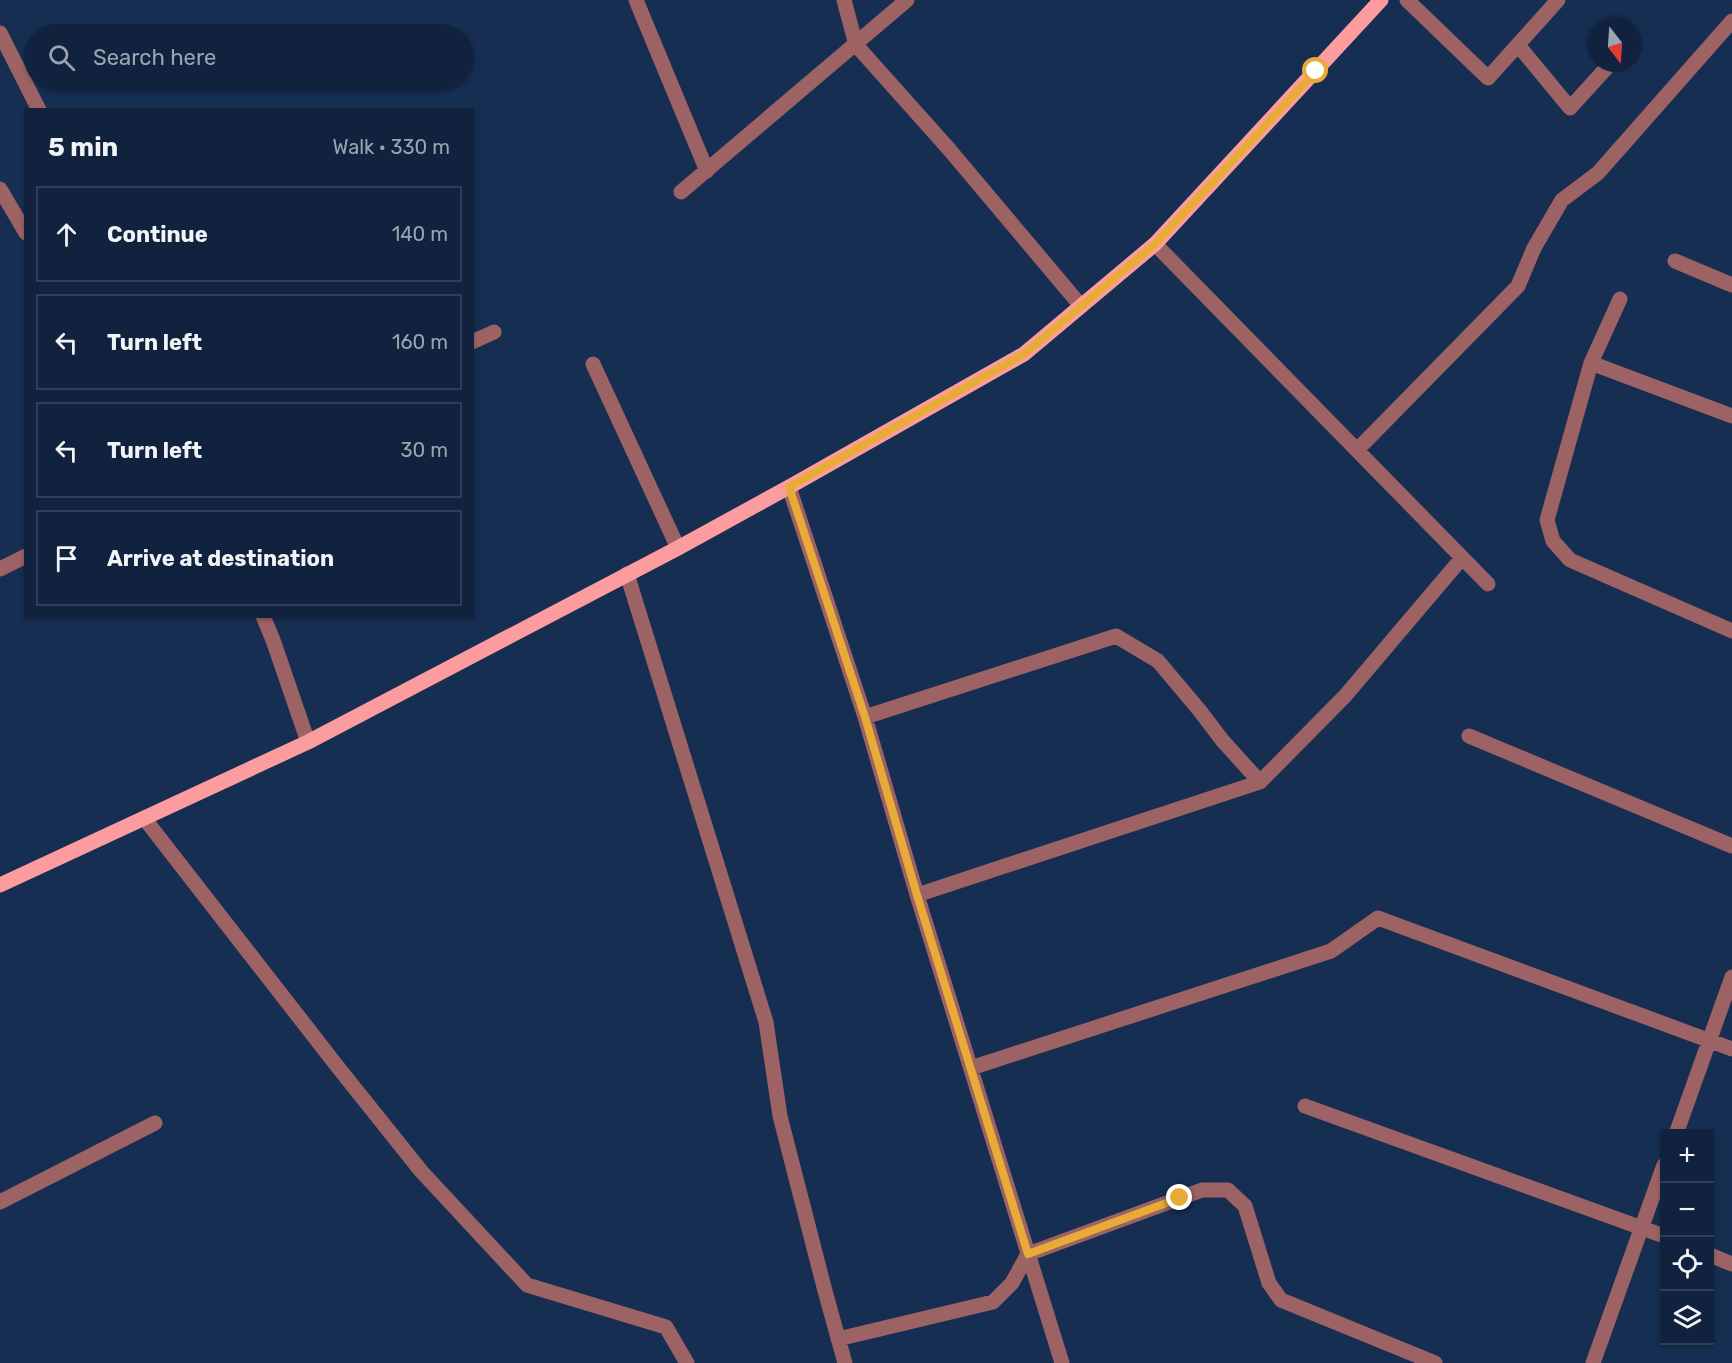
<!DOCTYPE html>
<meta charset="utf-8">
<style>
body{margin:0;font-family:Rubik,sans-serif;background:#192a45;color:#f1f3f6}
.controls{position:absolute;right:18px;bottom:18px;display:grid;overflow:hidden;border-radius:0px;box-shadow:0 2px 4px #0004}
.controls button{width:54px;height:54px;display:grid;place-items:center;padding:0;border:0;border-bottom:2px solid #303f58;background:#10223e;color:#f1f3f6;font:30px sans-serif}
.compass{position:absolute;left:1588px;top:18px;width:54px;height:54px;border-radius:50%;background:#10223e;box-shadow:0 2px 4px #0004;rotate:163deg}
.stop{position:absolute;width:18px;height:18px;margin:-14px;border:4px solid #e9ab38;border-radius:50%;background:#fff}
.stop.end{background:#e9ab38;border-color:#fff;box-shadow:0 2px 6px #0008}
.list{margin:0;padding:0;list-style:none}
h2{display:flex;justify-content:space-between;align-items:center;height:78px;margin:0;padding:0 24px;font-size:26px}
h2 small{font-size:20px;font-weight:400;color:#9ca4b0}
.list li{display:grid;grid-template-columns:39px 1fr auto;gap:18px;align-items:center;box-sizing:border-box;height:96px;margin:0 12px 12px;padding:0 12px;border:2px solid #303f58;border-radius:0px}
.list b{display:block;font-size:22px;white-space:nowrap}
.list em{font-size:20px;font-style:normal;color:#9ca4b0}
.icon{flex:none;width:33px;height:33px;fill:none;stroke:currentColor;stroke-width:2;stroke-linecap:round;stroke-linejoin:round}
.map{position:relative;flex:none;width:1732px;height:1363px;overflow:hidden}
.search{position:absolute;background:#10223e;box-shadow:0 2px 4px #0004;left:24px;top:24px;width:450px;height:66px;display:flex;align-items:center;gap:15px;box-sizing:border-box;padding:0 21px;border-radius:33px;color:#9ca4b0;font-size:22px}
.panel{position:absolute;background:#10223e;box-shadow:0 2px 4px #0004;left:24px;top:108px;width:450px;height:510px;border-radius:0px}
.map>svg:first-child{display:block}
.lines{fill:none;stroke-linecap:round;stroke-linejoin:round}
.minor{stroke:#9d6263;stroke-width:15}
.major{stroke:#fc9c9e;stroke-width:15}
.route{stroke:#e9ab38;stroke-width:8}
</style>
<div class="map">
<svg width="1732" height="1363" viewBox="0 0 1732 1363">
<rect width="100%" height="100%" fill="#162e52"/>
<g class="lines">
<path class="minor" d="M636,0L707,171
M844,0L856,45L948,148L1081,306
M1407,0L1488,78L1558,0
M0,33L39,110
M1518,45L1570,108L1611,63
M0,189L26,233
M681,192L907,0
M1155,244L1488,584
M1675,261L1732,285
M1620,299L1591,363L1547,520L1553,541L1570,560L1732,631
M472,342L494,332
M1591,363L1732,416
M593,364L678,548
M1357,450L1518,286L1534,248L1562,200L1598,173L1732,21
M789,487L865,717L917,895L1062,1363
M0,569L26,556
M627,574L766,1022L780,1116L825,1291L845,1363
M263,616L273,640L308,742
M865,717L1116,636L1158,661L1200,711L1222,740L1260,782
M1469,736L1732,846
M144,818L337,1066L421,1171L527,1285L666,1327L687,1363
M917,895L1260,782L1345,696L1462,558
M971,1068L1331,951L1378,918L1732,1049
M1305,1106L1664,1236
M1676,1134L1732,977
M0,1202L155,1123
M1710,1255L1732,1264
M838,1339L993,1302L1012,1283L1028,1254L1202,1190H1228L1245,1206L1269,1283L1281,1300L1435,1363
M1593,1363L1664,1165"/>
<path class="major" d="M0,885L308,742L678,548L789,487L1024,354L1155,244L1381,0"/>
</g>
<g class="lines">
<path class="route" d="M1180,1198L1028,1254L917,895L865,717L789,487L1024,354L1155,244L1316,71"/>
</g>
</svg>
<div class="controls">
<button>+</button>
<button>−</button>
<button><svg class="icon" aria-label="locate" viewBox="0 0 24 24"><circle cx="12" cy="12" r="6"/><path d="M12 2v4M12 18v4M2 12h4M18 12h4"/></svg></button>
<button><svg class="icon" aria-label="layers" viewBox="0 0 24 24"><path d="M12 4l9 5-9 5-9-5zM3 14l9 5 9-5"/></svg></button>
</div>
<svg class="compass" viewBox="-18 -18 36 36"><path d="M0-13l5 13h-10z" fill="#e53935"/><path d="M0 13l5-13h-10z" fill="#9ca4b0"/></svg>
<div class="stop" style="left:1316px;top:71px"></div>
<div class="stop end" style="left:1180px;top:1198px"></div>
<div class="search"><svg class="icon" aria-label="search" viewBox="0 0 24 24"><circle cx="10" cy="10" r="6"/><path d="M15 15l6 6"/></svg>Search here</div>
<section class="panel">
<h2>5 min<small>Walk · 330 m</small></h2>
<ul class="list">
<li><svg class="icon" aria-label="ahead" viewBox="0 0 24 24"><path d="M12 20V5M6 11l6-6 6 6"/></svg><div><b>Continue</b></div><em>140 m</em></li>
<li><svg class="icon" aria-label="left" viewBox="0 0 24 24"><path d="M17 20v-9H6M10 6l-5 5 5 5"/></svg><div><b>Turn left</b></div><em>160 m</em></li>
<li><svg class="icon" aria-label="left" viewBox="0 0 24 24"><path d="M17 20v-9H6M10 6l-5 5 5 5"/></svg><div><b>Turn left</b></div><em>30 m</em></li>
<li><svg class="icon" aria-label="arrive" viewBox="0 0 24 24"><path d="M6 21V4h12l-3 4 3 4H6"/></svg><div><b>Arrive at destination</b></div></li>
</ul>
</section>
</div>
